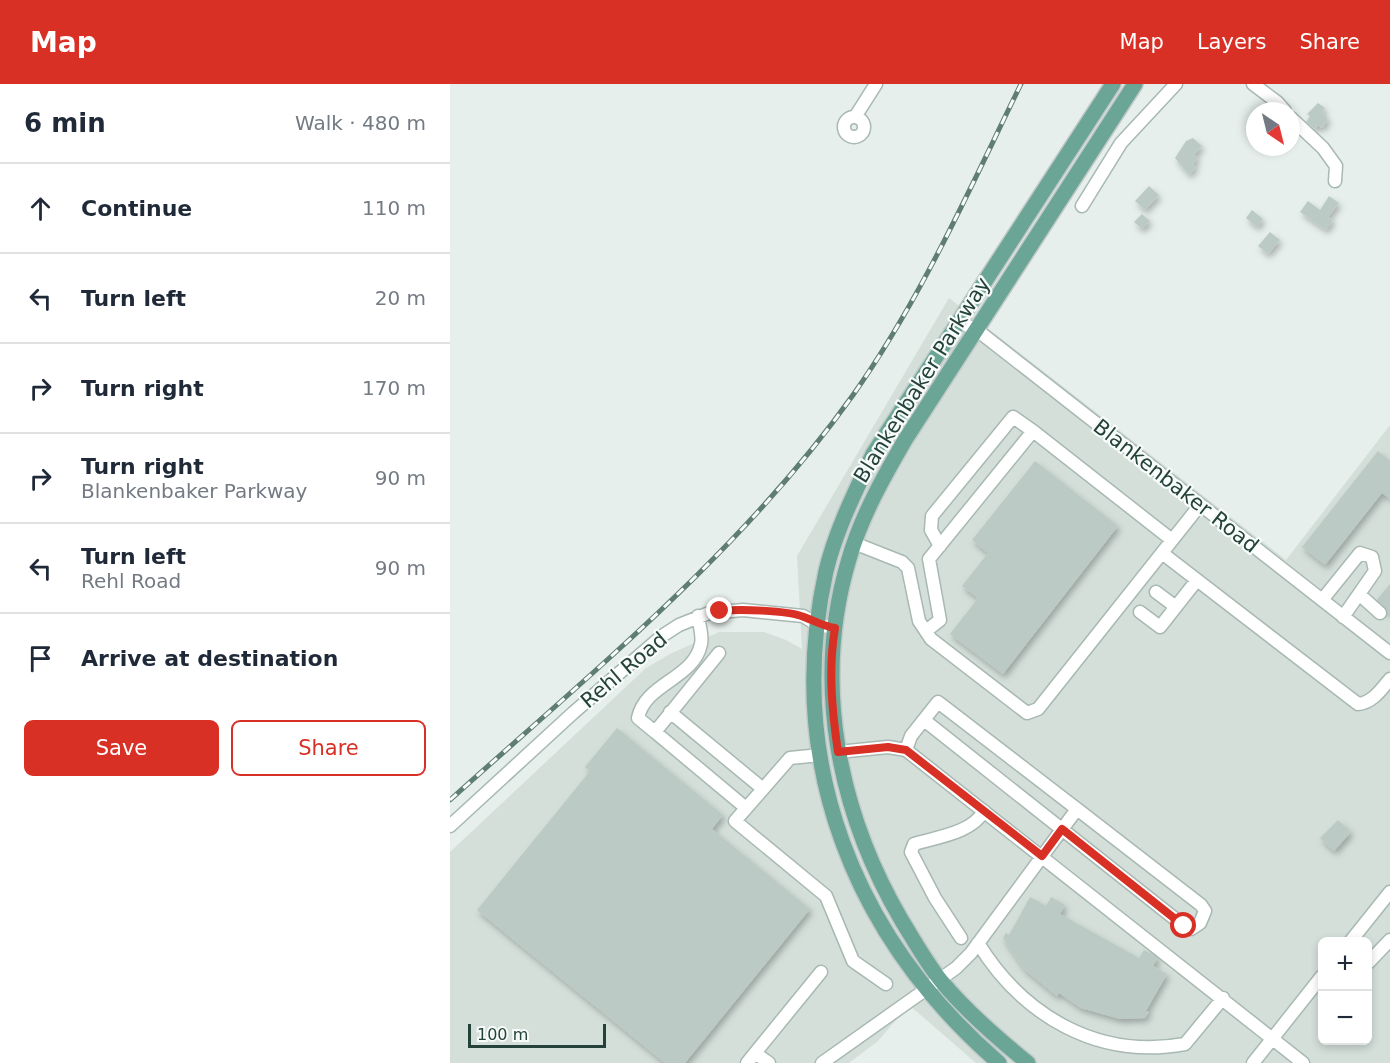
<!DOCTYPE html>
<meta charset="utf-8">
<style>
body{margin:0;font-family:"DejaVu Sans",sans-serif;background:#f6f6f7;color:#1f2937}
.controls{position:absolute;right:18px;bottom:18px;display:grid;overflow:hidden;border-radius:9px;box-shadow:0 3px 9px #0003}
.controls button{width:54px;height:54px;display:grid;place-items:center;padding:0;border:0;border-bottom:2px solid #e0e1e3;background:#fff;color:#1f2937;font:30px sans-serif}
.compass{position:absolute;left:796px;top:18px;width:54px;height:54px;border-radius:50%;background:#fff;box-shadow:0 3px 9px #0003;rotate:145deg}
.scale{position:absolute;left:18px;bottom:15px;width:138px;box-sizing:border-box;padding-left:6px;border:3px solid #24423a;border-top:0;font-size:16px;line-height:21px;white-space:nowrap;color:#24423a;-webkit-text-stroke:4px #f7fbf9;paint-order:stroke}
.stop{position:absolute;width:18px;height:18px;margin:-14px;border:4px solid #d93025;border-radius:50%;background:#fff}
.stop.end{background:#d93025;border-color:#fff;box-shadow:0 2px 6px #0008}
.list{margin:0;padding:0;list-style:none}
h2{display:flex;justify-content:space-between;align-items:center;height:78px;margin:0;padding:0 24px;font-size:26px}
h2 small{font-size:20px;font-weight:400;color:#747a83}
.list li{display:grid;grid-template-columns:39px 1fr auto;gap:18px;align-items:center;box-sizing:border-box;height:90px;padding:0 24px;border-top:2px solid #e0e1e3}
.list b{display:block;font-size:22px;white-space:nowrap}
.list p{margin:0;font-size:20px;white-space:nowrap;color:#747a83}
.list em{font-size:20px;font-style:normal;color:#747a83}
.actions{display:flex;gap:12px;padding:18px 24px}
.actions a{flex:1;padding:14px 0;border:2px solid #d93025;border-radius:9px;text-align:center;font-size:21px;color:#d93025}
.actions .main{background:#d93025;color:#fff}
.icon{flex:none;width:33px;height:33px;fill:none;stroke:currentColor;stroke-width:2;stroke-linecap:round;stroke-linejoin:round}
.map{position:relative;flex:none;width:940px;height:979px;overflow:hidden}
header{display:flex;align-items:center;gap:36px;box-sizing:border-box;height:84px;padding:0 30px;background:#d93025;color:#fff}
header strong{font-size:28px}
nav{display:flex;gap:33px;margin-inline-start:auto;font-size:21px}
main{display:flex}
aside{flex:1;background:#fff}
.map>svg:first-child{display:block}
.built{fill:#d4dfda;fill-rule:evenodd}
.building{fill:#bbcac4;filter:url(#shadow)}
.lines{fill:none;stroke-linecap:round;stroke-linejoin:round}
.minor-casing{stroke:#a8b8b2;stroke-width:15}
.major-casing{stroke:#c2cac8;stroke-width:18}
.minor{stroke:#fff;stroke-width:12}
.major{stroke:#6aa596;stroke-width:15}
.rail-casing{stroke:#5f7d75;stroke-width:5}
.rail{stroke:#f7fbf9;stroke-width:3;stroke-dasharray:9;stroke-linecap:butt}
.route{stroke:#d93025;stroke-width:8}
.labels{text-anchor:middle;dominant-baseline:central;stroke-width:4.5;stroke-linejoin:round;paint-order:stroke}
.street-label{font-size:21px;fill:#24423a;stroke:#f7fbf9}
</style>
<header>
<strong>Map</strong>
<nav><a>Map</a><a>Layers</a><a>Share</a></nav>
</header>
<main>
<aside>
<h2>6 min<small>Walk · 480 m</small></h2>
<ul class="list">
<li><svg class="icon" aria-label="ahead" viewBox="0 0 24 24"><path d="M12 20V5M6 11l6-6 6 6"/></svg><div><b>Continue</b></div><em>110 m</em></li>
<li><svg class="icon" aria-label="left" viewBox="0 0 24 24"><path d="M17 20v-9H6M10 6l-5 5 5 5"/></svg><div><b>Turn left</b></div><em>20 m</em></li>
<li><svg class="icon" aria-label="right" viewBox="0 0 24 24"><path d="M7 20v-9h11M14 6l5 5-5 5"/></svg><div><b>Turn right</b></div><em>170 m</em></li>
<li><svg class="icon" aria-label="right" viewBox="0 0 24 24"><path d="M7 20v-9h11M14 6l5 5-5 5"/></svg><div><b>Turn right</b><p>Blankenbaker Parkway</p></div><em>90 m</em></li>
<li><svg class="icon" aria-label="left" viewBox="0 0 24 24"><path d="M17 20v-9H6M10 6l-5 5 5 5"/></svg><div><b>Turn left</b><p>Rehl Road</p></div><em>90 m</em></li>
<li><svg class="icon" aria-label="arrive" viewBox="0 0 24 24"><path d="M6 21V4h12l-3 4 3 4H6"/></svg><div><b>Arrive at destination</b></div></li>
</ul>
<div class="actions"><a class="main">Save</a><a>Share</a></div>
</aside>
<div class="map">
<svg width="940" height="979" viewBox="0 0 940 979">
<defs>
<filter id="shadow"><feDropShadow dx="2.5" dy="4" stdDeviation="3" flood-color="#0004"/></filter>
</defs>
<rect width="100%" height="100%" fill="#e6efeb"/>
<path class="built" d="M499,214L836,476L940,341V979H526L459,921L428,957L399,979H0V768L196,584L220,570L269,548H314L336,556L352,565L347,472ZM872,858H918V956H872Z"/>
<path class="building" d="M868,19L875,24L872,27L878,36L872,44L868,41L865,45L856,38L860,32L857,30Z
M743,54L752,62L744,71L748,74L743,80L746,83L739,91L725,74L736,57Z
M699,102L709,111L695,126L685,117Z
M879,112L889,119L878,133L883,136L876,146L850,128L858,117L870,126Z
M802,126L813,135L807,143L796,134Z
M692,130L700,137L692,145L684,138Z
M820,148L830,156L818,170L808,162Z
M928,367L940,377V415L932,409L875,481L852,463Z
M585,377L668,442L553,590L500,550L528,514L512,502L538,469L522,456Z
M940,500V530L925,518Z
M167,644L273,731L262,745L360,825L235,979H215L27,826L140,687L135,683Z
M888,736L901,748L884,767L870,754Z
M580,813L596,822L601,813L615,821L610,830L689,874L694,866L708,873L703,882L717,890L696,927L699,928L695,934L670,935L631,924L609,909L607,912L603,909L574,885L553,854L556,849L559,851Z"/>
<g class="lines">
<g class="minor-casing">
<path id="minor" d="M803,0L827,18L835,27
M394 43a10 10 0 1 1 20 0a10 10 0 1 1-20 0Z
M405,33L426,0
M841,34L873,64L886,82L885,97
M632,122L671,59L726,0
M509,238L527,246L940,569
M404,459L452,478L458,484L469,537L481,555L577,629L588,625L750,421
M490,462L481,446L482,432L563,333L583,347
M712,469L908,620C922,619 931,606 940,595
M706,508L726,523
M910,511L930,529
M872,516L910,469L922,473L925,487L893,533
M690,528L710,543L747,496
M248,532C249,540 253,552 251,560C244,595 195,599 188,634L205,648L269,569
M476,547L490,536L479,475L583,347L722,456
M220,628L313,705
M474,636L734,842L741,845L750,839L755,827L751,821L627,725
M205,648L296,724
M388,668L438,663L456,666L853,979
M370,671L340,674L285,737L376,812L403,877L436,900
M0,742L123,629L212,552L229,541L259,529L293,526L353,532L368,541L385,544
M511,854L485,814L461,768L464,760C487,753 522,749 534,727
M900,858L940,808
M528,859C573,932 648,976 735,960L773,914
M918,879L940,856
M297,979L305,969
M319,979L305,969L371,888
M372,979L506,884L521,869L627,725L488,618L461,652L456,666
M803,979L872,892"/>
</g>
<g class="major-casing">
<path id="major" d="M549,979C404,853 334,679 376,487C386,446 405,408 423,370L663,0
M578,979C547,954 517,928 492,898C477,880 465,858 452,837C388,728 362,598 399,475C411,433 433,394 455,356L685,0"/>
</g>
<use href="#minor" class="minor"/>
<use href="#major" class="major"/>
<g class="rail-casing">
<path id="rail" d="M0,716C141,589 292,467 403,311C471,215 519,106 571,0"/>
</g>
<use href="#rail" class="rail"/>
</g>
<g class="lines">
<path class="route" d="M270,527C288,525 337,526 354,533C365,537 373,542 385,544C378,585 382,627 388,668L438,663L456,666L592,772L612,745L734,842"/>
</g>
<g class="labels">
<g class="street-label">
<text transform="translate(472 296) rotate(-58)">Blankenbaker Parkway</text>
<text transform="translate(726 402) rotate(38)">Blankenbaker Road</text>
<text transform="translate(174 586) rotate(-40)">Rehl Road</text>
</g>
</g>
</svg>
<div class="controls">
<button>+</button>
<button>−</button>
</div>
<svg class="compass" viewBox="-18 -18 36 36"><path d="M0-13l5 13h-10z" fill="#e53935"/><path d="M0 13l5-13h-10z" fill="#747a83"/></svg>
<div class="scale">100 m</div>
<div class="stop" style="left:734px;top:842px"></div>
<div class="stop end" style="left:270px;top:527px"></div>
</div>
</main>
